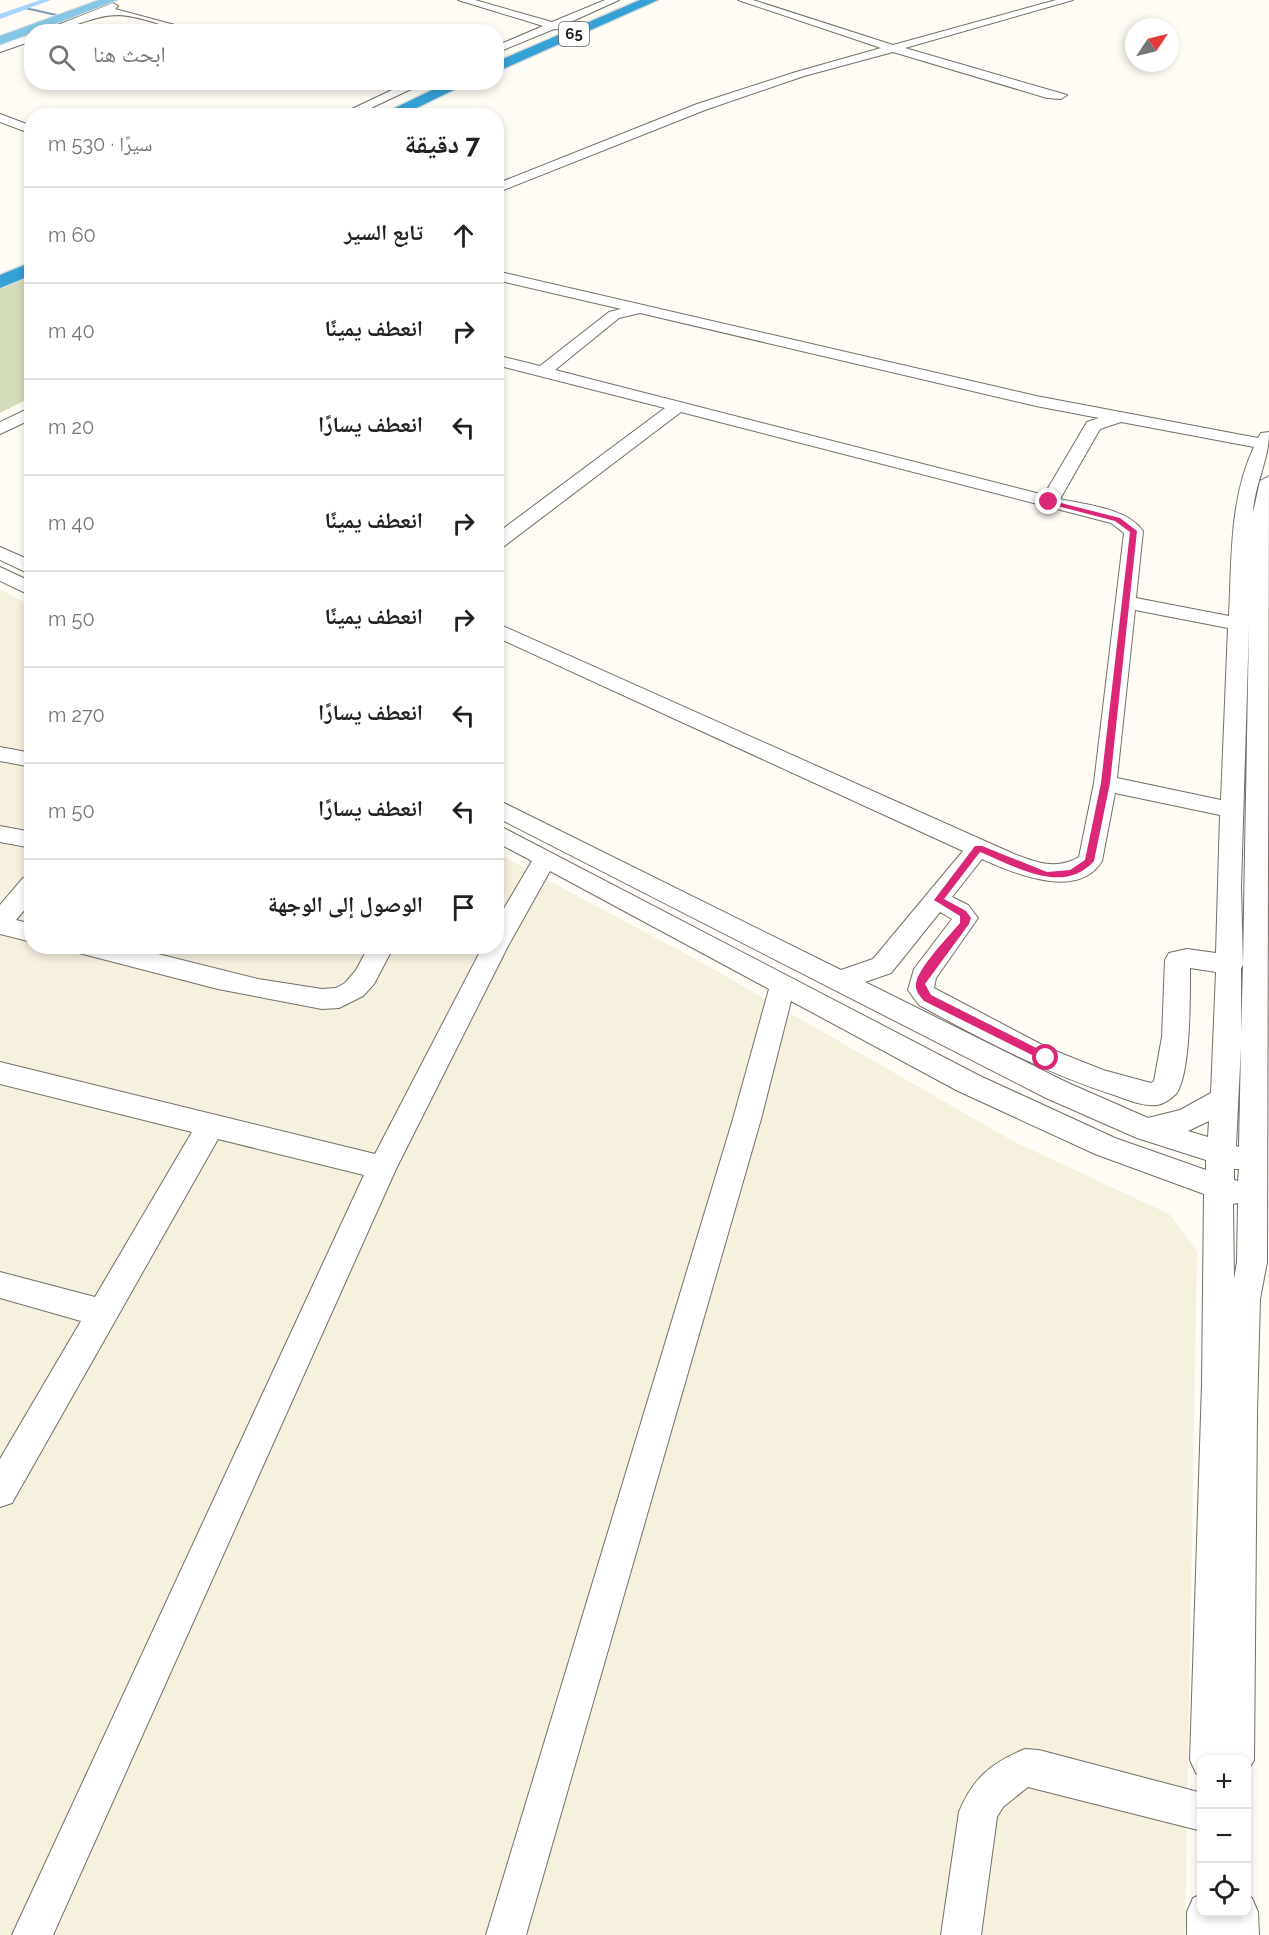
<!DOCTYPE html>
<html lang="ar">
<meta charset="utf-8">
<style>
body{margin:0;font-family:Raleway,"Noto Naskh Arabic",sans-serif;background:#f6f6f6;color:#202124;direction:rtl}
.controls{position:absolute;right:18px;bottom:18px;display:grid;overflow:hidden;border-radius:12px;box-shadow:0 3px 9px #0003}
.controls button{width:54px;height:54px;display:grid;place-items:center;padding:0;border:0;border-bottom:2px solid #e0e0e0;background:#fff;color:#202124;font:30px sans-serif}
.compass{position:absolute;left:1125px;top:18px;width:54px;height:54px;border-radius:50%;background:#fff;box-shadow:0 3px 9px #0003;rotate:55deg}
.stop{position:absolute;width:18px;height:18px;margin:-14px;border:4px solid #db2777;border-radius:50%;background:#fff}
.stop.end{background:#db2777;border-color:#fff;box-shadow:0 2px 6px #0008}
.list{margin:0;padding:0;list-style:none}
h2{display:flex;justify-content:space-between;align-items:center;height:78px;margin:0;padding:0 24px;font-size:26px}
h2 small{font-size:20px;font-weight:400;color:#757577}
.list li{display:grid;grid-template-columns:39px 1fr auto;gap:18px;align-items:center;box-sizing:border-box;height:96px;padding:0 24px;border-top:2px solid #e0e0e0}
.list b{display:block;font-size:22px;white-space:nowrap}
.list em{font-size:20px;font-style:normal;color:#757577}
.icon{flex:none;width:33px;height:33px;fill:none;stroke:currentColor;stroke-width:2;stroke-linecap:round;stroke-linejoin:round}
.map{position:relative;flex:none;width:1269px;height:1935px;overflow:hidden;direction:ltr}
.search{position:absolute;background:#fff;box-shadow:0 3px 9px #0003;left:24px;top:24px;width:480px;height:66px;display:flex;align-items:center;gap:15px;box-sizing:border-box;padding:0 21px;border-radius:24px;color:#757577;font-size:22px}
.panel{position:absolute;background:#fff;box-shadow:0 3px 9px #0003;left:24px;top:108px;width:480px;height:846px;border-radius:24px;direction:rtl}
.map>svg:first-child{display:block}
.built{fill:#f6f0df}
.green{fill:#d3dcb9}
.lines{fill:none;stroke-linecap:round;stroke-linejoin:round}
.stream{stroke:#7d9cb7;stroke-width:2}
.canal{fill:#a6d4fc;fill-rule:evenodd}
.minor-casing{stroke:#726f67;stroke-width:2}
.major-casing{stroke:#dbdbda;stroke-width:2}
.highway-casing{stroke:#dbdbda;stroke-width:3}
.minor{fill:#fff;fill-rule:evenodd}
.major{fill:#86c7e5;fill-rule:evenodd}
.highway{fill:#35a1d4;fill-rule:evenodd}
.route{fill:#db2777}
.labels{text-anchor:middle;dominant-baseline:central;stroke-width:5;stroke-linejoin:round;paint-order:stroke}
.shield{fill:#fff;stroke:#605f5d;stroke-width:1.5}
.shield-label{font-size:15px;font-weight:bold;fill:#1c1b17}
</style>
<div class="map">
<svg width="1269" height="1935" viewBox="0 0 1269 1935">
<rect width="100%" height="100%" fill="#fefcf4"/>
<path class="built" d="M0,589L31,606L32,946H496L497,853L701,962L1013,1141L1169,1214L1197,1251L1185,1935H0Z"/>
<path class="green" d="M31,275V397L0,413V289Z"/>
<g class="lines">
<path class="stream" d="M25,8L79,20"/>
<path class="canal" d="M40,0H51L0,19V14Z"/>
<g class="minor-casing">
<path id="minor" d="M458,0H475L552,22L605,0H619L564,25L566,28L565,30L554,29L496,53V46L543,26Z
M738,0H753L893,45L1056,0H1073L905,48L1067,95L1061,99L1047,98L893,52L804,76L705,110L496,193V184L697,104L796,72L881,48Z
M113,3L118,6L115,9L201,32C172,32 146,16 118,15C90,15 68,32 40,32Z
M32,34V41L0,52V45Z
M409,82H426L354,116H337Z
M0,114L32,126V134L0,122Z
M496,271L1036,396L1258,438L1261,433L1269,432C1269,461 1255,482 1253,513L1260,481L1269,476L1267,1262L1260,1299L1257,1412L1254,1760L1246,1774V1760H1202V1776L1196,1773L1190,1760L1202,1384L1204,1194L1095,1154L958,1091L791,1001L761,1119L526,1935H486L733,1119L769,989L550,871L508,946L396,1169L53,1935H12L364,1175L218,1139L12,1503L0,1507V1459L81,1321L0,1298V1272L95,1297L192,1132L0,1084V1062L375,1154L483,946H496V922L532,861L496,842V824L978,1075L1115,1138L1206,1170V1160L1137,1138L1046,1098L496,817V799L841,970L873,959L963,851L496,637V623L1014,854C1037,863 1057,870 1079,857L1094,783L1124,533L1111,523L681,412L503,547L496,549V534L665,408L496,365V355L540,366L609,312L621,309L496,280ZM640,313L1036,406L1099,418L1087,422L1044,495L555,370L619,318ZM1121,422L1254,447C1229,500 1232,559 1229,616L1136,598L1143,531C1127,508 1086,505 1060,499L1100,429ZM1135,610L1228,628L1221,800L1117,778ZM1249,626L1243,965L1241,887ZM1115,793L1220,815L1216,953L1187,949L1169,953L1165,960L1162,1037L1154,1081L1151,1083L1103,1070L1048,1048L934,988L936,978L978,918L968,905L952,897L982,859C1013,873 1078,901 1102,861ZM940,912L952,919L914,969L908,990L919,1005C983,1040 1047,1074 1117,1096C1128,1100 1145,1107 1157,1105C1163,1104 1171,1099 1176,1094C1191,1074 1190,994 1190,968L1216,972L1211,1093L1180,1110L1148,1118L1066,1082L865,982L891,973ZM1243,965L1241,1033V968ZM1241,1046L1239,1147L1236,1146ZM1209,1121L1208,1137L1188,1131ZM1234,1169H1239L1238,1181L1234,1180ZM1238,1203L1237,1262L1234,1279L1233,1204Z
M32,407V419L0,434V422Z
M0,547L32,561V575L0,560Z
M0,567L32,582V596L0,581Z
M0,747L32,753V767L0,761Z
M0,826L32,832V848L0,842Z
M32,876V901L16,920L32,924V942L0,934V905L23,878Z
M76,946H126L258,979L322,989L336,988L345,983L356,970L369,946H394L374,984L363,996L339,1008L322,1009L218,989L79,953Z
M1025,1749L1039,1750L1202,1793V1831L1028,1787L1003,1807L997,1817L981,1935H941L959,1812C973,1778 991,1763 1025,1749Z
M1202,1894V1912H1246V1895L1252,1898L1258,1912L1259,1935H1187V1912L1193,1898Z"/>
</g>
<g class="major-casing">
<path id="major" d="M99,0H117L0,45V36Z"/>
</g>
<g class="highway-casing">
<path id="highway" d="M640,0H658L496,72V62Z
M449,82H470L400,116H378Z
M32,262V275L0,288V275Z"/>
</g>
<use href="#minor" class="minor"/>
<use href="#major" class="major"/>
<use href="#highway" class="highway"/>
</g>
<path class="route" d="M1049,500L1120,518L1137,531L1110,783L1094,861C1063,896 1015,866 980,852L944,899L966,911L971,918L969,924L925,984L931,995L1050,1055L1051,1058L1046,1062L924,1001C920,996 915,991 916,984C917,969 949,936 960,923V916L934,900L975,846H982L1047,872L1070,870L1085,860L1101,783L1130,532L1115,521L1046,503Z"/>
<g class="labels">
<rect class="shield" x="559" y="22" width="30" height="24" rx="4.5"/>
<g class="shield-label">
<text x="574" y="34">65</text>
</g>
</g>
</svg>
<div class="controls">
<button>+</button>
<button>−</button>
<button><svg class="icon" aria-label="locate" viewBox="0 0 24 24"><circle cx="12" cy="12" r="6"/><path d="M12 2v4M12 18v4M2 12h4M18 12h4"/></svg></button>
</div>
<svg class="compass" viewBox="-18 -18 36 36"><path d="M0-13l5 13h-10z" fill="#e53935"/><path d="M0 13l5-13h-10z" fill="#757577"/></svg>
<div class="stop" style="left:1046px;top:1058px"></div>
<div class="stop end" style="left:1049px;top:502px"></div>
<div class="search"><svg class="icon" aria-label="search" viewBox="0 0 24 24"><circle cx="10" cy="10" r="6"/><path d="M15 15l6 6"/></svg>ابحث هنا</div>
<section class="panel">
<h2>7 دقيقة<small>سيرًا · 530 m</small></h2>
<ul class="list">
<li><svg class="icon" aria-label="ahead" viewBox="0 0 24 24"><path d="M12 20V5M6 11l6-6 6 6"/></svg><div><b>تابع السير</b></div><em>60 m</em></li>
<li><svg class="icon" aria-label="right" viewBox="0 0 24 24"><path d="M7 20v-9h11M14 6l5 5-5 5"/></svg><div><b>انعطف يمينًا</b></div><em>40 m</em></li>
<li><svg class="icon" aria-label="left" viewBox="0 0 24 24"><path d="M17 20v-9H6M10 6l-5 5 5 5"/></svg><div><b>انعطف يسارًا</b></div><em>20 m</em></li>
<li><svg class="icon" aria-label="right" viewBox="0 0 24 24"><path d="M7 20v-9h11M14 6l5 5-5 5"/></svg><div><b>انعطف يمينًا</b></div><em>40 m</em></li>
<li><svg class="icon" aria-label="right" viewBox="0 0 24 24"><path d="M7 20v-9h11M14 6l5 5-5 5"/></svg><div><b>انعطف يمينًا</b></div><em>50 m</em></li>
<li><svg class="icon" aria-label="left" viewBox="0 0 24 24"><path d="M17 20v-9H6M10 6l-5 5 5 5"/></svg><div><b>انعطف يسارًا</b></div><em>270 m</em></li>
<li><svg class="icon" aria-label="left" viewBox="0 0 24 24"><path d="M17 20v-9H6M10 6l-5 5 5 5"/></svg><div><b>انعطف يسارًا</b></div><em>50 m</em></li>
<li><svg class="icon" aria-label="arrive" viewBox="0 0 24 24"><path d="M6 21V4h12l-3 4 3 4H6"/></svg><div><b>الوصول إلى الوجهة</b></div></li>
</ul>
</section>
</div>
